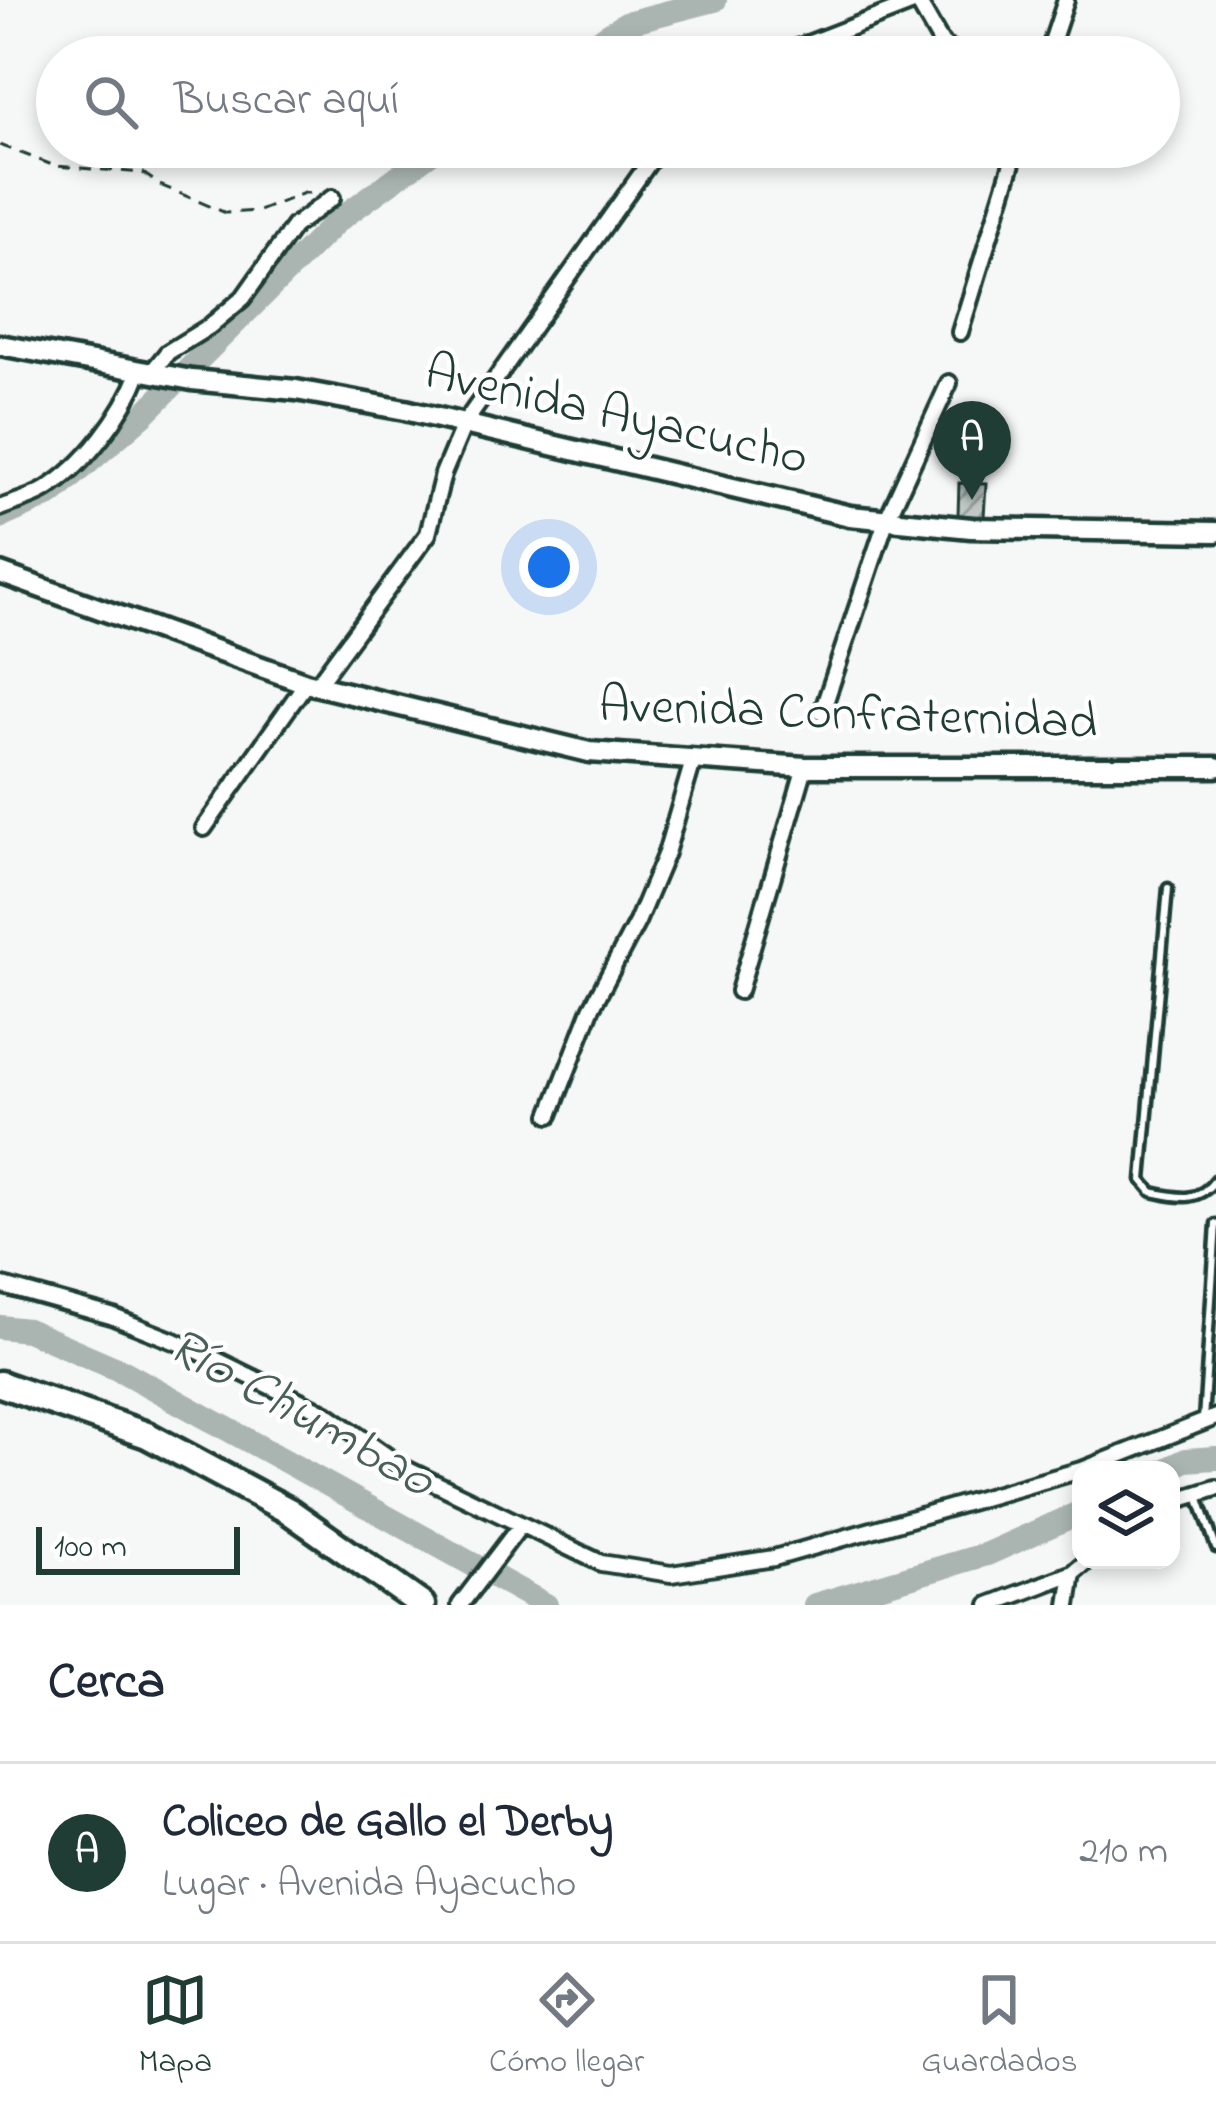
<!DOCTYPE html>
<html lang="es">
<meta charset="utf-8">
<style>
body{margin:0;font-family:"Indie Flower",sans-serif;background:#f2f2f3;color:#1f2937}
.controls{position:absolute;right:36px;bottom:36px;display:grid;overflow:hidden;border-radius:24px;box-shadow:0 6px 18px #0003}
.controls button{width:108px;height:108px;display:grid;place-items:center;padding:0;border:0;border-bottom:3px solid #e0e1e3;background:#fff;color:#1f2937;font:60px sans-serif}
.scale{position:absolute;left:36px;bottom:30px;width:204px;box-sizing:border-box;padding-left:12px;border:6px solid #1f3d34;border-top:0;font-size:33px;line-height:42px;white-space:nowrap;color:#1f3d34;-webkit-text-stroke:9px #fff;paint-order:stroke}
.you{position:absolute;left:549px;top:567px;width:42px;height:42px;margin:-30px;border:9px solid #fff;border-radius:50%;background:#1a73e8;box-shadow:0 0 0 18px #1a73e833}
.badge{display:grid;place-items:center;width:78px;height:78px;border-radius:50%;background:#1f3d34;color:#fff;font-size:39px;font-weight:700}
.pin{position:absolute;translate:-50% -99px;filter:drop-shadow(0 3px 6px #0008)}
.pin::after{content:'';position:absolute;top:63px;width:42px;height:36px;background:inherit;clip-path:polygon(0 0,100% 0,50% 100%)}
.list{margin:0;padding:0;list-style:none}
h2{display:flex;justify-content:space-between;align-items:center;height:156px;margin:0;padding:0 48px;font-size:51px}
h2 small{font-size:39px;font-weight:400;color:#747a83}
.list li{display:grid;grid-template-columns:78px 1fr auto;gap:36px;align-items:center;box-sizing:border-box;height:180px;padding:0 48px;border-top:3px solid #e0e1e3}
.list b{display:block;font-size:45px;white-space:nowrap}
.list p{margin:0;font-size:39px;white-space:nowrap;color:#747a83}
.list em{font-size:39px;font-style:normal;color:#747a83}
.icon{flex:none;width:66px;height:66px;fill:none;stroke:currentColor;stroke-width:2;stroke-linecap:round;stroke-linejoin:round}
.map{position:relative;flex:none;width:1216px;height:1605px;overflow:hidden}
.search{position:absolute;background:#fff;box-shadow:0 6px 18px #0003;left:36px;right:36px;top:36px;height:132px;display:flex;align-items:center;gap:30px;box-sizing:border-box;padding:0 42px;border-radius:66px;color:#747a83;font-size:45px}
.sheet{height:336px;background:#fff}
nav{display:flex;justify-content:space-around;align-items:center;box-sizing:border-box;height:168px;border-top:3px solid #e0e1e3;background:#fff;font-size:33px;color:#747a83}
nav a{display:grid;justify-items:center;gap:6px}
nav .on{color:#1f3d34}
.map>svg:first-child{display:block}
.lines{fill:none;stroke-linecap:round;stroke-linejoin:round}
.river{stroke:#aab5b1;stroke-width:24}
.building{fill:url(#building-hatch);stroke:#1f3d34;stroke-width:3}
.lane-casing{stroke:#1f3d34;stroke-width:15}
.street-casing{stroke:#1f3d34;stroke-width:22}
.secondary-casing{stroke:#1f3d34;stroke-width:27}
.highway-casing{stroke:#1f3d34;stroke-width:33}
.path{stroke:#1f3d34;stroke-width:3;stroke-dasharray:12 9;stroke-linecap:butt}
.lane{stroke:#fff;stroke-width:6}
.street{stroke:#fff;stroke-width:14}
.secondary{stroke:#fff;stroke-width:18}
.highway{stroke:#fff;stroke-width:24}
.labels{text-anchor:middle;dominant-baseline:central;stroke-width:9;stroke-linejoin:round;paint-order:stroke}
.street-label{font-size:51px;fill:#1f3d34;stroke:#fff}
.water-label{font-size:54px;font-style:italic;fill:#49615a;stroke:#fff}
</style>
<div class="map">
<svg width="1216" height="1605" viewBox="0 0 1216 1605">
<defs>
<pattern id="building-hatch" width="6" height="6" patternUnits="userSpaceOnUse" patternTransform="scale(3)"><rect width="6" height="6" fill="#c0c9c6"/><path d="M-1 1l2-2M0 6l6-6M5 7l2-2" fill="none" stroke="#9ba4a2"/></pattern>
</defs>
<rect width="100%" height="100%" fill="#f6f7f7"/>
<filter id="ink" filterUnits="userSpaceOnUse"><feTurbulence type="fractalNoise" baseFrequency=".00833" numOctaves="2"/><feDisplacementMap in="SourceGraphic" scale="24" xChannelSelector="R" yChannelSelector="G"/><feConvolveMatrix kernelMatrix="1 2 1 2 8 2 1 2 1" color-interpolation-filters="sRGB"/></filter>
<g filter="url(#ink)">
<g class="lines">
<path class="river" d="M573,57L626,23L715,0
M0,517L52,494L144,414L337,221L439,147
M0,1327L27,1330L124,1372L546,1605
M1166,1470L1186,1460L1216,1458
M815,1605L987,1554L1081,1512"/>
</g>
<path class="building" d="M959,483L986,484L984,517L958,515Z"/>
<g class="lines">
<g class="lane-casing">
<path id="lane" d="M1168,888L1142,1180L1152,1192C1179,1198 1199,1203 1216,1179
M1203,1420L1216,1224
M1198,1496L1216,1548"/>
</g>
<g class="street-casing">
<path id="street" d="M918,2L942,44L960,57
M774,57L921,0
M1047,57L1066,0
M960,332L1017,147
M151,373L168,352L210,326L243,298L294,226L332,198
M0,508C14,502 32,498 45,490C85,466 123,415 140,371
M316,686L428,534L443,474L464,424L660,147
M822,712L886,521L949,383
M204,828L306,683
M739,991L805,767
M550,1115L591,1009L637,922L666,853L693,761
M0,1285L111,1316L194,1349L327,1414L404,1468L601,1563L671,1574L774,1558L1081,1470
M1082,1470L1216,1417
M1171,1502L1216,1488
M460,1605L520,1526
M989,1605L1073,1573
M1068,1605L1073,1573L1089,1560"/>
</g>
<g class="secondary-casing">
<path id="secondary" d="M0,345L192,380L296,390L405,410L850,516L971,528L1216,532
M0,573L306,683L589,752L805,767H1216"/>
</g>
<g class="highway-casing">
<path id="highway" d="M0,1384L147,1435L289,1511L422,1605"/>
</g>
<path class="path" d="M0,145L55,166L143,173L160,185L226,213L259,211L304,193H316"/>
<use href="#lane" class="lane"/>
<use href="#street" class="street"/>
<use href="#secondary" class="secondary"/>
<use href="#highway" class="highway"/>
</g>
</g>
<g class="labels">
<g class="street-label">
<text transform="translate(616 417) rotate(13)">Avenida Ayacucho</text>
<text transform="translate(848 716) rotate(2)">Avenida Confraternidad</text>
</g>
<g class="water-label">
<text transform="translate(300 1415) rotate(29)">Río Chumbao</text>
</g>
</g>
</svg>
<div class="controls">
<button><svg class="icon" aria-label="layers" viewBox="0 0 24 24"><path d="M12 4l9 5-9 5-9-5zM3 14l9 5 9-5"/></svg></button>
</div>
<div class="scale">100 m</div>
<div class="you"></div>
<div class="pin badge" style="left:972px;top:500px">A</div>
<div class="search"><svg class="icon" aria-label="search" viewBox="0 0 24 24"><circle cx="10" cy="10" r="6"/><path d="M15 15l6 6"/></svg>Buscar aquí</div>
</div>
<section class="sheet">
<h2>Cerca<small></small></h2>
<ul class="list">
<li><span class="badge">A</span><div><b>Coliceo de Gallo el Derby</b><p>Lugar · Avenida Ayacucho</p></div><em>210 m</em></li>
</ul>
</section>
<nav>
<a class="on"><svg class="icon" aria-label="map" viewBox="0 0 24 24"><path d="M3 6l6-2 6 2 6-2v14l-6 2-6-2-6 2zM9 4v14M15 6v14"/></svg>Mapa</a>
<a><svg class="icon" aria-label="directions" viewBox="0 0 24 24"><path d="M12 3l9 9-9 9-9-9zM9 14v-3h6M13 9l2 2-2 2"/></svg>Cómo llegar</a>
<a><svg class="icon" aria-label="saved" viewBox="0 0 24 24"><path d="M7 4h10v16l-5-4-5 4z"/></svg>Guardados</a>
</nav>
